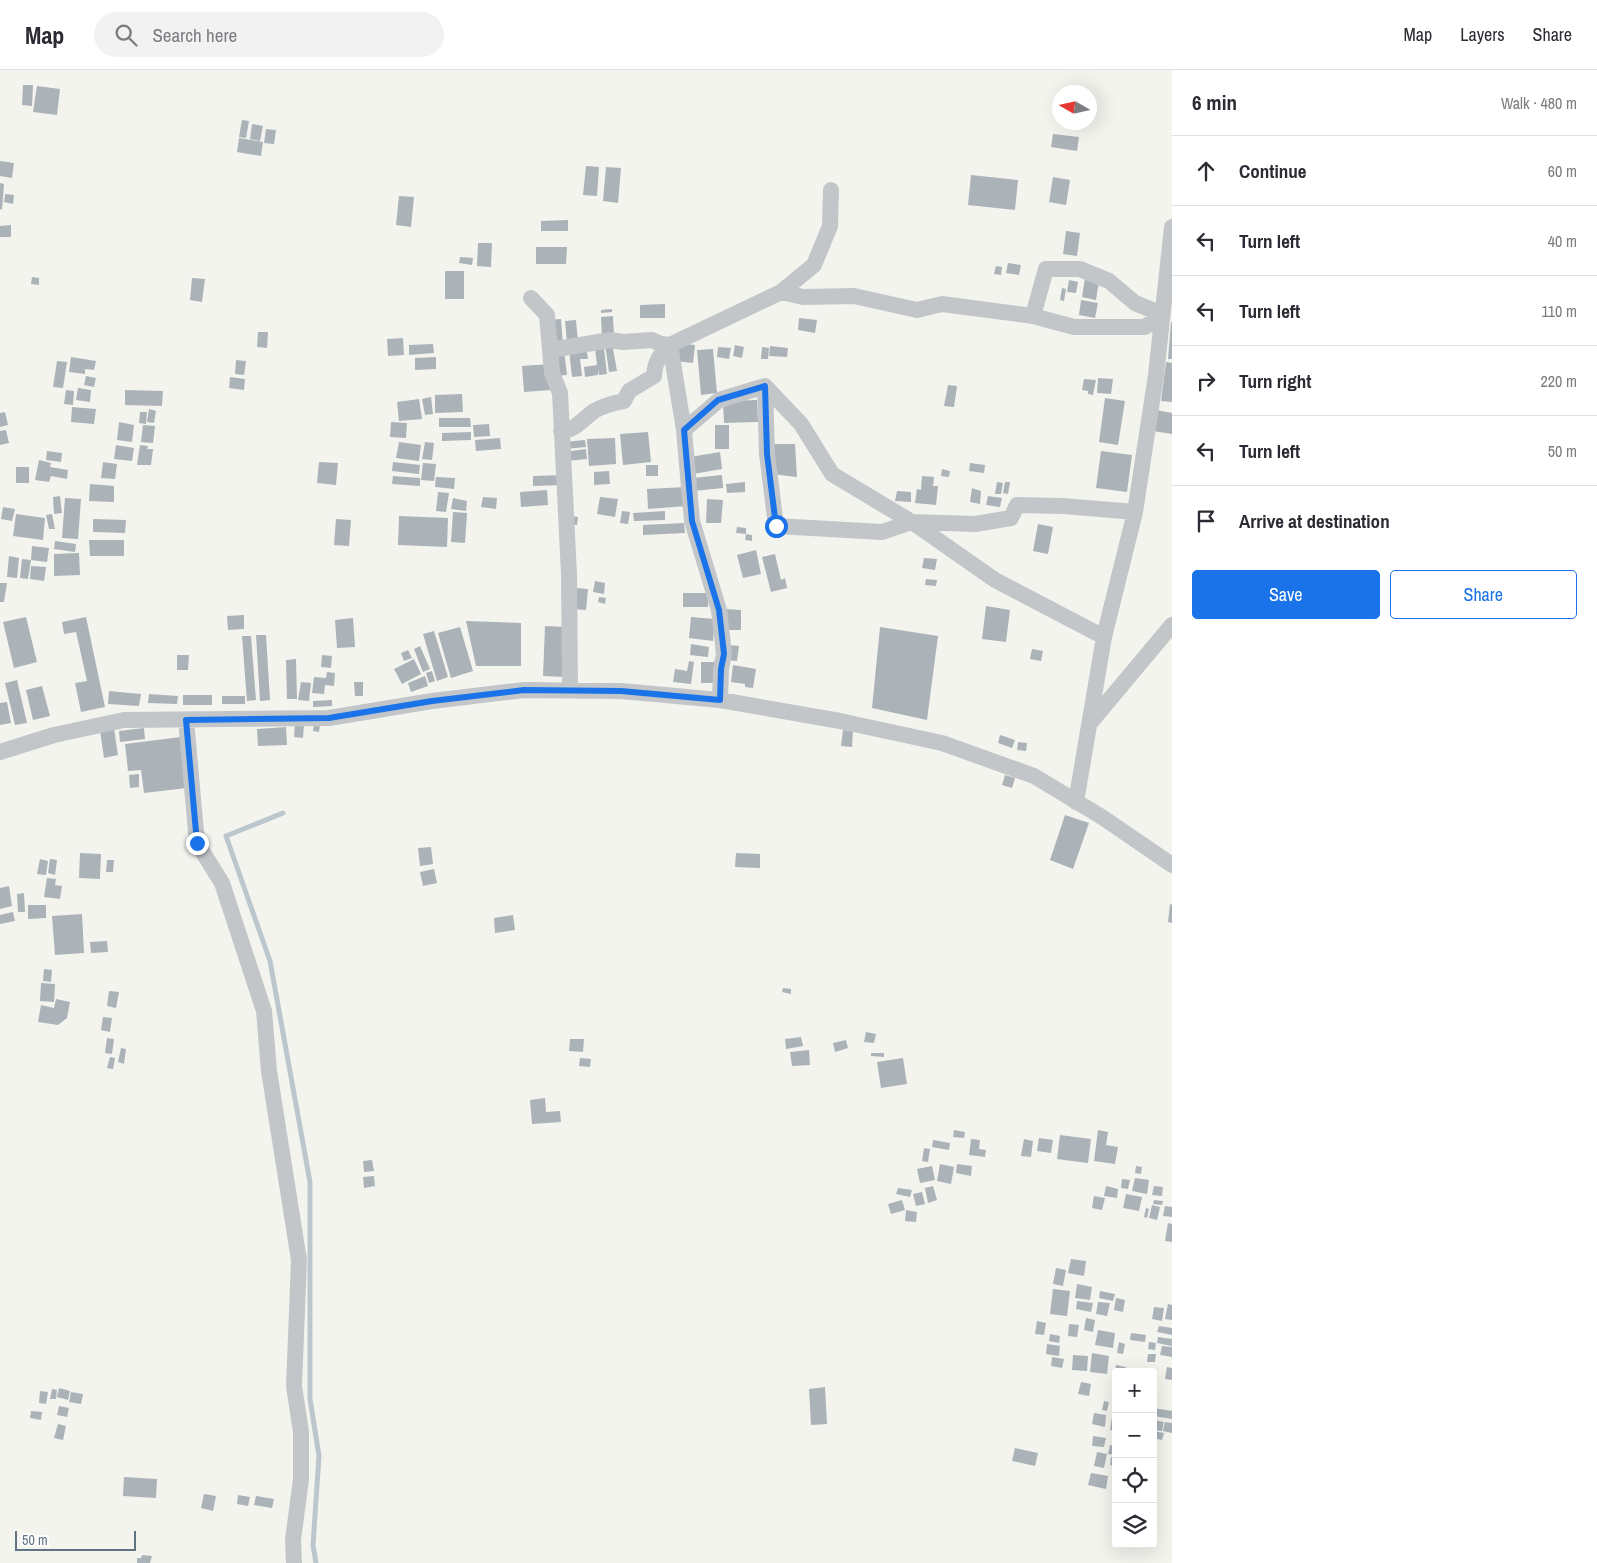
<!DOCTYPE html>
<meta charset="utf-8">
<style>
body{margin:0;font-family:"Archivo Narrow",sans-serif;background:#f2f2f3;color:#2b2b33}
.controls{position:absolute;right:15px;bottom:15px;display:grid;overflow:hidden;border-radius:5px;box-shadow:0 5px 20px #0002}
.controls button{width:45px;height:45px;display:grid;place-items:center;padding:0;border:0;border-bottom:1px solid #e1e1e2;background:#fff;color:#2b2b33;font:25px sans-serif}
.compass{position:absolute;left:1052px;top:15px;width:45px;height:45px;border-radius:50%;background:#fff;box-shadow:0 5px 20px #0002;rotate:279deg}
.scale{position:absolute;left:15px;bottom:12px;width:121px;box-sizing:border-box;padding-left:5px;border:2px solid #617282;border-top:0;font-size:14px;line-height:18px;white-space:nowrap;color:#617282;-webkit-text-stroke:4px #fff;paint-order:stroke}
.stop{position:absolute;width:15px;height:15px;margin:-11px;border:4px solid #1a73e8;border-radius:50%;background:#fff}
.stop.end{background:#1a73e8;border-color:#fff;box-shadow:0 1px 5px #0008}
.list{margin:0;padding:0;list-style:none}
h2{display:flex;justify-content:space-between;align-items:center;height:65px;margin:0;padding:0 20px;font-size:21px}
h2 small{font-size:16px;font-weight:400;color:#7c7c81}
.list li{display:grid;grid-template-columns:32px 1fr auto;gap:15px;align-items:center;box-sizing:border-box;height:70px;padding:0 20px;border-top:1px solid #e1e1e2}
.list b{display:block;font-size:19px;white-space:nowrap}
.list em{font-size:16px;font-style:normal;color:#7c7c81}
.actions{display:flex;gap:10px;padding:15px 20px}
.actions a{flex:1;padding:11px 0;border:1px solid #1a73e8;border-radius:5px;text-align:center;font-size:18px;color:#1a73e8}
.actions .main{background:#1a73e8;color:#fff}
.icon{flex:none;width:28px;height:28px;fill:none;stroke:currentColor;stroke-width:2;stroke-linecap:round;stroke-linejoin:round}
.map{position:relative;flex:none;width:1172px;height:1493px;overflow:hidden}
header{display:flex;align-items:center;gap:30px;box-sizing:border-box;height:70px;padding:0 25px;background:#fff;border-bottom:1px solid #e1e1e2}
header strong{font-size:24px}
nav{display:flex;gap:28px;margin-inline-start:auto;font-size:18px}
.search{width:350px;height:45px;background:#f2f2f3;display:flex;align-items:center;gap:12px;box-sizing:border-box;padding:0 18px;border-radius:28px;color:#7c7c81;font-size:19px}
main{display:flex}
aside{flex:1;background:#fff}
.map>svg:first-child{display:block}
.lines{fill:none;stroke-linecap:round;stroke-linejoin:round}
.stream{stroke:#bbc7cc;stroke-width:5}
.building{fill:#abb2b8}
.minor{stroke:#c3c6c9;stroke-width:16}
.route{stroke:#1a73e8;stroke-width:6}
</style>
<header>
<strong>Map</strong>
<div class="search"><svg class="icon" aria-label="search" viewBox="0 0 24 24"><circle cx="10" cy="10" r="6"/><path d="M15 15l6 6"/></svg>Search here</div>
<nav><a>Map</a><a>Layers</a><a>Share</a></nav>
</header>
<main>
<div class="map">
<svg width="1172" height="1493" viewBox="0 0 1172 1493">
<rect width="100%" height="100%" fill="#f4f4ef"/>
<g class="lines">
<path class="stream" d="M283,743L226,766L270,891L310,1112V1329L319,1386L313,1475L316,1493"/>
</g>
<path class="building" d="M23,15H33L32,36L22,35Z
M37,16L60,19L57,45L33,42Z
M242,50L249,51L246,68L239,67Z
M252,54L263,56L260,71L250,69Z
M266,59L276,60L274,74L264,73Z
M1053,64L1079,67L1077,81L1051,77Z
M239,68L263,72L261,86L237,82Z
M0,91L14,93L12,108L0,106Z
M586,96L599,97L597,126L583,125Z
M606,97L621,98L618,133L603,131Z
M971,105L1018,110L1015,140L968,135Z
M1053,107L1070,110L1066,135L1049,132Z
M0,113L4,114L2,140L0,139Z
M5,124L14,125L13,134L4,132Z
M399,126L414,127L411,157L396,155Z
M568,150V161H541V151Z
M11,155V167H0V156Z
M1066,161L1080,163L1077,186L1063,184Z
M478,173H492L491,197L477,196Z
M536,177H567L566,194H536Z
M460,187L473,188L472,195L459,193Z
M1008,193L1021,195L1019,205L1006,203Z
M996,196L1002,197L1001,205L994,204Z
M445,201H464V229H445Z
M32,207L39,208V215L31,214Z
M192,208L205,209L202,232L190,230Z
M1085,208L1099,211L1096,230L1082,227Z
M1069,210L1078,212L1076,223L1067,222Z
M1062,218L1066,219L1064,231L1060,230Z
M1081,230L1098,233L1095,248L1079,245Z
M665,234V248H640V235Z
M612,239V242L601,243V240Z
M613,246L614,266L602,267L601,247Z
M799,248L817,250L815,263L798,260Z
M561,249L563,275L551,276L550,250Z
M576,250L578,272L567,273L565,251Z
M1171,252H1172V289H1168Z
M258,262H268L267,278L257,277Z
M403,268L404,285L388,286L387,269Z
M612,273L617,301L609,302L605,274Z
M677,273L695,275L693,293L675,291Z
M433,274L434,283L409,285V275Z
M735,275L744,277L742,288L733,286Z
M586,276L588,289H580L582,306L572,307L569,280Z
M770,276L788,278L787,287L769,286Z
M718,277L731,278L729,289L717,287Z
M762,277L769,278L768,289H761Z
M604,278L607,304L599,305L598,299V305L585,307L584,297L597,295L595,279Z
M713,279L717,323L701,325L697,280Z
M564,280L567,305L556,306L553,281Z
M71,287L96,291L94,300L85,299V304L69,302Z
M436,287V299L415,300V288Z
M236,290L246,291L244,305L235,304Z
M57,291L67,292L63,318L53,317Z
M1166,292L1172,293V332L1161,331Z
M550,294L551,320L524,322L522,296Z
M86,306L96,308L94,317L84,315Z
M230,307L245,309L244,320L229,318Z
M1098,308L1113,309L1111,324L1097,323Z
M1084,309L1096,310L1093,325L1088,324V321L1082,320Z
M948,315L957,316L954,337L944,336Z
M78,318L91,320L90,332L76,330Z
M66,320L74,321L73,335L64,334Z
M125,320L163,321L162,336L125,335Z
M462,324L463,342L435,343V325Z
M431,327L433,344L425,345L422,329Z
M1105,328L1125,331L1118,375L1099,372Z
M419,329L422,349L399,351L397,332Z
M757,330L758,352L724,353L723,331Z
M72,337L96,339L94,354L71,352Z
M149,339L156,341L154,353L147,352Z
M1156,340L1172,343V364L1153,361Z
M5,342L8,355L0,357V343Z
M140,342H147L146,354L139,353Z
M439,348H470L471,357H439Z
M119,352L134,355L132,372L117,370Z
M391,352L407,353L406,368L390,367Z
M489,354L490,366L474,367L473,355Z
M143,355L155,356L153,373L141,372Z
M715,355H729V379H715Z
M6,360L9,373L0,375V361Z
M471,362V370L442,371V363Z
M648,362L651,392L623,395L620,364Z
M500,368L501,379L476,381L475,370Z
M615,368L616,394L589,396L587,369Z
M585,370L586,377L565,379L564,372Z
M399,372L421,375L419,391L396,388Z
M425,372L434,373L432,390L422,389Z
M772,374H795L797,407L771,404Z
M116,375L134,378L132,391L114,389Z
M140,375L148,376L147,379H153L151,395H137Z
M586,379L587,389L567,391L565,382Z
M47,381L62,383L61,392L46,390Z
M1101,381L1132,385L1127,422L1096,418Z
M720,382L722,399L693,404L690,387Z
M39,390L51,393L50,397L68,400L67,409L51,406L49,412L35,410Z
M103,392L117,394L115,409L101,408Z
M319,392L338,393L336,415L317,413Z
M393,392L420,395L419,404L392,401Z
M423,393L436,394L434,411L421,410Z
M970,393L985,395L984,403L969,401Z
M646,395H658V406H646Z
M16,397H29V413H16Z
M942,399L950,401L949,407L941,406Z
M609,401L610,414L594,415V402Z
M563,405V415L533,416V406Z
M722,405L723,418L693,421L692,408Z
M393,406L420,408V416L392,414Z
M922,406L934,407L933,416H938L936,435L915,433L917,419L921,420Z
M436,407L455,408L454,419L435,417Z
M745,412V422L727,423L726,414Z
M997,412L1003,413L1001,424H995Z
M1005,412H1010L1008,424L1003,423Z
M90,414L114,416V432L89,431Z
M686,417L687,436L648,439L647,419Z
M972,418L981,421L980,434L970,432Z
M547,420L548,435L521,437L520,422Z
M897,421L911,422V432L895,431Z
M438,422L449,423L446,442L436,441Z
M60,426L62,443L54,444L53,427Z
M988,426L1002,428L1000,437L986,435Z
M483,427L497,428L496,439L481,437Z
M600,427L618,429L615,447L597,444Z
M65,428L81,429L78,469L62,468Z
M453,428L467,431L466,441L451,439Z
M707,429L723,430L721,453H706Z
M3,437L15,439L12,451L1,449Z
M622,441L630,442L628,454L620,453Z
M665,441V450L634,451L633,443Z
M453,442L467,443L465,473L451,472Z
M16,444L45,448L43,470L13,466Z
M52,444L55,459H49L46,445Z
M399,446L448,448L447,477L398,475Z
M572,446L578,447L577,455L571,454Z
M93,449L126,450L125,463L93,462Z
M336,449L351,450L349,476L334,475Z
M684,453L685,463L643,465V455Z
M1038,454L1053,457L1048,484L1033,481Z
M737,457L746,458V464L736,463Z
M746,464L752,465V471L745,470Z
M89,470H124V486H90Z
M55,471L76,474L75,482L54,479Z
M32,476L49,478L47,492L31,490Z
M756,480L761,504L743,508L737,485Z
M79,483L80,505L54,506V484Z
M775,484L781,510L785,508L787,518L771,522L762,487Z
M9,486L19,488L17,508L7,507Z
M924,488L937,489L935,500L922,498Z
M22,489L31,490L28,509L20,508Z
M31,496L46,497L44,511L30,509Z
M926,509L937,510L936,516L925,515Z
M595,511L605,513L604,524L593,522Z
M0,513H7L4,532H0Z
M575,518L588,519L586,540L573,539Z
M683,523H708V537H683Z
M599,527L606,528L605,534L598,532Z
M986,536L1010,540L1006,572L982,569Z
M725,539L741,540V560H725Z
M244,545V559L228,560L227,546Z
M26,547L37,592L14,598L3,552Z
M86,547L105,637L81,642L75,613L87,611L76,562L64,564L62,552Z
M691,547L715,549L713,571L689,568Z
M353,548L355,577L337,578L335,550Z
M466,551L521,553V596H476Z
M545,556L567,557L565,607L543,606Z
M460,557L473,601L451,608L438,563Z
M880,557L938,566L927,650L872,638Z
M434,561L448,607L437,611L423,564Z
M256,565H266L270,630L260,631Z
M242,566H251L256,630L247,631Z
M691,574L709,577L708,587L690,585Z
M729,575L739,576L737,591L726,590Z
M420,576L430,599L423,602L414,579Z
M1032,579L1043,581L1041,591L1030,589Z
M408,580L412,588L404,591L401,583Z
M177,585H189L188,600H177Z
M322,585L332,586L331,598L321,597Z
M296,589L297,629H287L286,590Z
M414,589L421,604L402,614L394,599Z
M689,591L694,592L691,614L673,612L675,599L687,601Z
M701,592H716L715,613H701Z
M733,595L756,599L753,618L745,617V614L731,612Z
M432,601L435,611L429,613L426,603Z
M327,602L335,603L334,616L325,615L324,624L312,623L314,607L326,608Z
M425,606L428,616L411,622L408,613Z
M17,610L27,653L15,655L5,613Z
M301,612L311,613L309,631L298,630Z
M354,612H363V626H355Z
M42,616L50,646L33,650L26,620Z
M109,621L141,624L139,636L108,634Z
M149,624L178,626L177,634L148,633Z
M183,625H212V635H183Z
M222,626H245V634H222Z
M332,630V636L313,637V631Z
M7,632L11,653L0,655V633Z
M295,653L304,654L303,668L294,667Z
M314,654L320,655L319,662L313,661Z
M286,657L287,675L258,676L257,659Z
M144,658L145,669L120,672L119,661Z
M114,659L118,685L104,688L100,661Z
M843,660L853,661L852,677L841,676Z
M1000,665L1015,670L1012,678L998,673Z
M181,667L187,718L144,723L141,700L128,701L125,674Z
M1018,672L1027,673L1026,681L1017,680Z
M139,704V717L130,718L129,705Z
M1005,705L1015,708L1012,718L1002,715Z
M1065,745L1089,753L1073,799L1050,790Z
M431,777L433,794L420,796L418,778Z
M80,783L101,784L100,809L79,808Z
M736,783L760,784V798L735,797Z
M40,789L48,791L46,805L37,804Z
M50,789L57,790L55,805L48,803Z
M107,790H114L113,802H106Z
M434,799L437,813L423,816L420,802Z
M47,808L56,809L55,815L62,816L60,829L44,827Z
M9,816L12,836L0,839V818Z
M24,823L25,842H18L17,824Z
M1170,834L1172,835V853L1168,852Z
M28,835H46V848L28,849Z
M13,842L15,851L0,854V845Z
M82,844L84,883L55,885L52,846Z
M513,845L515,860L495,863L494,848Z
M107,871L108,882L91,883L90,872Z
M44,899L52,900L51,912L43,911Z
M41,913L55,914L54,932L40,931Z
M783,918L791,919V924L782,922Z
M109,921L119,922L116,938L107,936Z
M56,929L70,932L67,948L58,955L38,952L41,935L54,938Z
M103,947L112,948L110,962L101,960Z
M866,962L876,964L874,973L864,972Z
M801,967L803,976L786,979L785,969Z
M107,968L114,969L112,984L105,983Z
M570,969H584L583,982L569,981Z
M846,970L848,978L835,982L833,973Z
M121,978L126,979L124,994L118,992Z
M809,980L810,995L792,996L790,982Z
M871,983H884V987L871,986Z
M110,987L115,988L113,999L107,998Z
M580,988L591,989L590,997L579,996Z
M903,988L907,1014L881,1018L877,992Z
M545,1028L546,1042L560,1041L561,1052L532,1054L530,1030Z
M954,1060L965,1062L964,1068L953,1067Z
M1098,1060L1108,1062L1106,1075L1118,1077L1115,1094L1094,1091Z
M1060,1065L1091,1069L1088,1093L1057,1089Z
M1039,1068L1053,1070L1051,1083L1037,1081Z
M971,1069L980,1070L979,1079L986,1080L985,1087L969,1085Z
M1024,1069L1033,1071L1031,1087L1021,1086Z
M933,1070L950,1073L949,1080L932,1077Z
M924,1078L930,1079L928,1092L922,1091Z
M372,1090L374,1101L364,1102L363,1091Z
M940,1094L954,1097L951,1114L937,1111Z
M957,1094L972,1096L971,1106L956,1103Z
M932,1096L935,1110L920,1113L917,1099Z
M1136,1096L1142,1097L1141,1104L1135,1103Z
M374,1106L375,1116L364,1118L363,1107Z
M1135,1108L1149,1110L1147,1124L1132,1121Z
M1122,1109L1130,1110L1128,1119L1121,1118Z
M933,1116L937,1130L928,1133L925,1118Z
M1106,1116L1118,1119L1117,1128L1104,1126Z
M1154,1116L1163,1117L1162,1126L1152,1125Z
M898,1118L912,1120L910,1127L896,1124Z
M922,1122L925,1134L916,1136L913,1124Z
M1126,1124L1142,1127L1139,1141L1123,1138Z
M1094,1126L1105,1128L1102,1140L1092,1138Z
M902,1130L905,1140L891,1144L888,1134Z
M1154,1130L1163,1131L1162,1135L1153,1134Z
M1152,1135L1160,1137L1157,1150L1149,1148Z
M1165,1136L1172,1137V1147L1163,1146Z
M1146,1138L1149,1139L1147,1148L1144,1147Z
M906,1140L917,1142L916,1152L905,1151Z
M1168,1153L1172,1154V1172L1165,1171Z
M1071,1189L1086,1191L1084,1206L1068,1203Z
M1056,1198L1066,1200L1063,1216L1053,1214Z
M1077,1214L1092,1217L1090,1230L1075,1228Z
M1053,1219L1070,1221L1067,1246L1050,1244Z
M1100,1221L1115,1224L1113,1231L1099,1228Z
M1116,1228L1125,1230L1123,1242L1114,1240Z
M1077,1231L1093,1233L1091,1242L1076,1239Z
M1098,1232L1110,1233L1107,1246L1096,1244Z
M1168,1234L1172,1235V1250L1165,1249Z
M1154,1237L1164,1238L1162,1251L1152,1249Z
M1086,1248L1095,1250L1093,1262L1084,1260Z
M1037,1251L1046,1253L1044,1265L1035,1264Z
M1069,1254L1079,1255L1077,1267L1068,1266Z
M1159,1256L1172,1258V1265L1157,1262Z
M1098,1260L1115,1263L1113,1278L1095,1275Z
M1131,1263L1146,1265L1145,1272L1130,1270Z
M1050,1264L1060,1266L1059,1273L1049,1271Z
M1158,1267L1172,1269V1276L1157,1273Z
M1119,1272L1125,1274L1123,1284L1117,1283Z
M1149,1272L1156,1273L1155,1280L1148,1279Z
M1047,1274L1060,1276L1059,1286L1046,1284Z
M1162,1276L1172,1277V1287L1160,1285Z
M1092,1283L1109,1286L1107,1304L1090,1302Z
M1148,1284H1156L1155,1292H1147Z
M1073,1285L1088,1286L1087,1301L1072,1300Z
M1052,1287L1064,1289L1062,1298L1051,1296Z
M1116,1295L1126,1297L1125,1302H1115Z
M1167,1297L1172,1298V1310L1165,1309Z
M1081,1312L1091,1314L1089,1326L1078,1324Z
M825,1317L827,1354L811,1355L809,1319Z
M59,1318L70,1321L68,1330L57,1327Z
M52,1319L57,1320L56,1329H50Z
M40,1321L48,1322L46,1334L39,1333Z
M71,1322L83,1324L81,1334L69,1332Z
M1104,1331L1109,1332L1107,1341L1102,1340Z
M59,1336L69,1338L67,1347L57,1345Z
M1153,1338L1172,1341V1349L1153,1346Z
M31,1341L42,1342L41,1350L30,1348Z
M1094,1343L1106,1345L1105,1357L1092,1354Z
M1112,1347L1116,1348V1361L1110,1360Z
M1153,1350L1164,1352L1162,1361L1153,1360Z
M1165,1352L1172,1353V1363L1163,1361Z
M58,1354L66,1356L63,1370L54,1368Z
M1153,1361L1164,1363L1162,1370L1153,1368Z
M1093,1366L1106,1368L1104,1377L1092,1376Z
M1110,1375L1116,1376V1385L1108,1384Z
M1015,1378L1038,1383L1035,1396L1012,1391Z
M1097,1382L1107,1384L1104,1398L1094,1396Z
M1111,1387L1116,1388V1396L1110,1395Z
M1091,1403L1108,1406L1106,1419L1088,1415Z
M124,1407L157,1409L156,1428L123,1426Z
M204,1424L216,1426L213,1441L201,1438Z
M238,1425L250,1427L248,1436L237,1434Z
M256,1426L274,1429L272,1438L254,1435Z
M142,1485L152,1486L150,1493H137V1488H141Z"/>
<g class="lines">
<path class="minor" d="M831,120L830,156L814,195L781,222L803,227L854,226L917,240L942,234L1033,246L1046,199H1080L1109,211L1135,233L1162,244L1145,257H1074L1033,246
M531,228L547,245L552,303L560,323L569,504L570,620
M551,280L610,270L623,272L652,270L661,274L670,275
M684,360L719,330L765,316
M561,361C576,360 583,349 594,341C604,335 614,333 624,331L629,321L654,306C655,292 659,285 670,275
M1104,567L995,510L912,452L832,404L801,354L765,316L767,384L776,456L882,462L912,452L975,454L1011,448L1017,435L1063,436L1135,442
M720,630L721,599L724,584L719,540L692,451L684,360L670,275L781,222
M186,650L197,773L222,813L264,941L269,1001L299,1190L294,1316L301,1362V1409L293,1470L294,1493
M1090,653L1172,555
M0,682L54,665L124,650L329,648L432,631L524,620L621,621L720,630L840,651L942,673L1034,706L1102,747L1172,795
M1076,732L1104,567L1135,442L1156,305L1172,157"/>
</g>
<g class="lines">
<path class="route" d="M197,773L186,650L329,648L432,631L524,620L621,621L720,630L721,599L724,584L719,540L692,451L684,360L718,330L765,316L767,384L776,456"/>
</g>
</svg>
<div class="controls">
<button>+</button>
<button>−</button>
<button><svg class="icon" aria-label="locate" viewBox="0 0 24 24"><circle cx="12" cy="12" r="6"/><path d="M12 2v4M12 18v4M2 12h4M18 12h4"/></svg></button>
<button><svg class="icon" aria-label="layers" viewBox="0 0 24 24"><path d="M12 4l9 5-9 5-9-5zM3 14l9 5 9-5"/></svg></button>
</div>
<svg class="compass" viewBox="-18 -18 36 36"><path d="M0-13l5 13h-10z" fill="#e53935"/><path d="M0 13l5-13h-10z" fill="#7c7c81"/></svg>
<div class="scale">50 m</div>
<div class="stop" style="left:776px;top:456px"></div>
<div class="stop end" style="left:197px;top:773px"></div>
</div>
<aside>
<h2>6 min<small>Walk · 480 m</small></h2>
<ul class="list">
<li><svg class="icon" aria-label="ahead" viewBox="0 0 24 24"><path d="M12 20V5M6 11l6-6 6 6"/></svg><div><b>Continue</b></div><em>60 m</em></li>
<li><svg class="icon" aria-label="left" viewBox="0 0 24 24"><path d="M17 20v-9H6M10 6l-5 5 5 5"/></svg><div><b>Turn left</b></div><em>40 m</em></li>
<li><svg class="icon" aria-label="left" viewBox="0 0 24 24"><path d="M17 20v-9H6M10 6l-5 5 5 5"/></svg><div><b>Turn left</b></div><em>110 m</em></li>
<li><svg class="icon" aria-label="right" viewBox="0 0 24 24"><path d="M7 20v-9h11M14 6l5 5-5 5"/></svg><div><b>Turn right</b></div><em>220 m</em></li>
<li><svg class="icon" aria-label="left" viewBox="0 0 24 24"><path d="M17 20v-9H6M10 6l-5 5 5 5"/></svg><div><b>Turn left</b></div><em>50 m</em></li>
<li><svg class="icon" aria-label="arrive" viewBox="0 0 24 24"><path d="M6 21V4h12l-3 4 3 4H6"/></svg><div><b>Arrive at destination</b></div></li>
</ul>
<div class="actions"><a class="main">Save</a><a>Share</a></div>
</aside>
</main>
